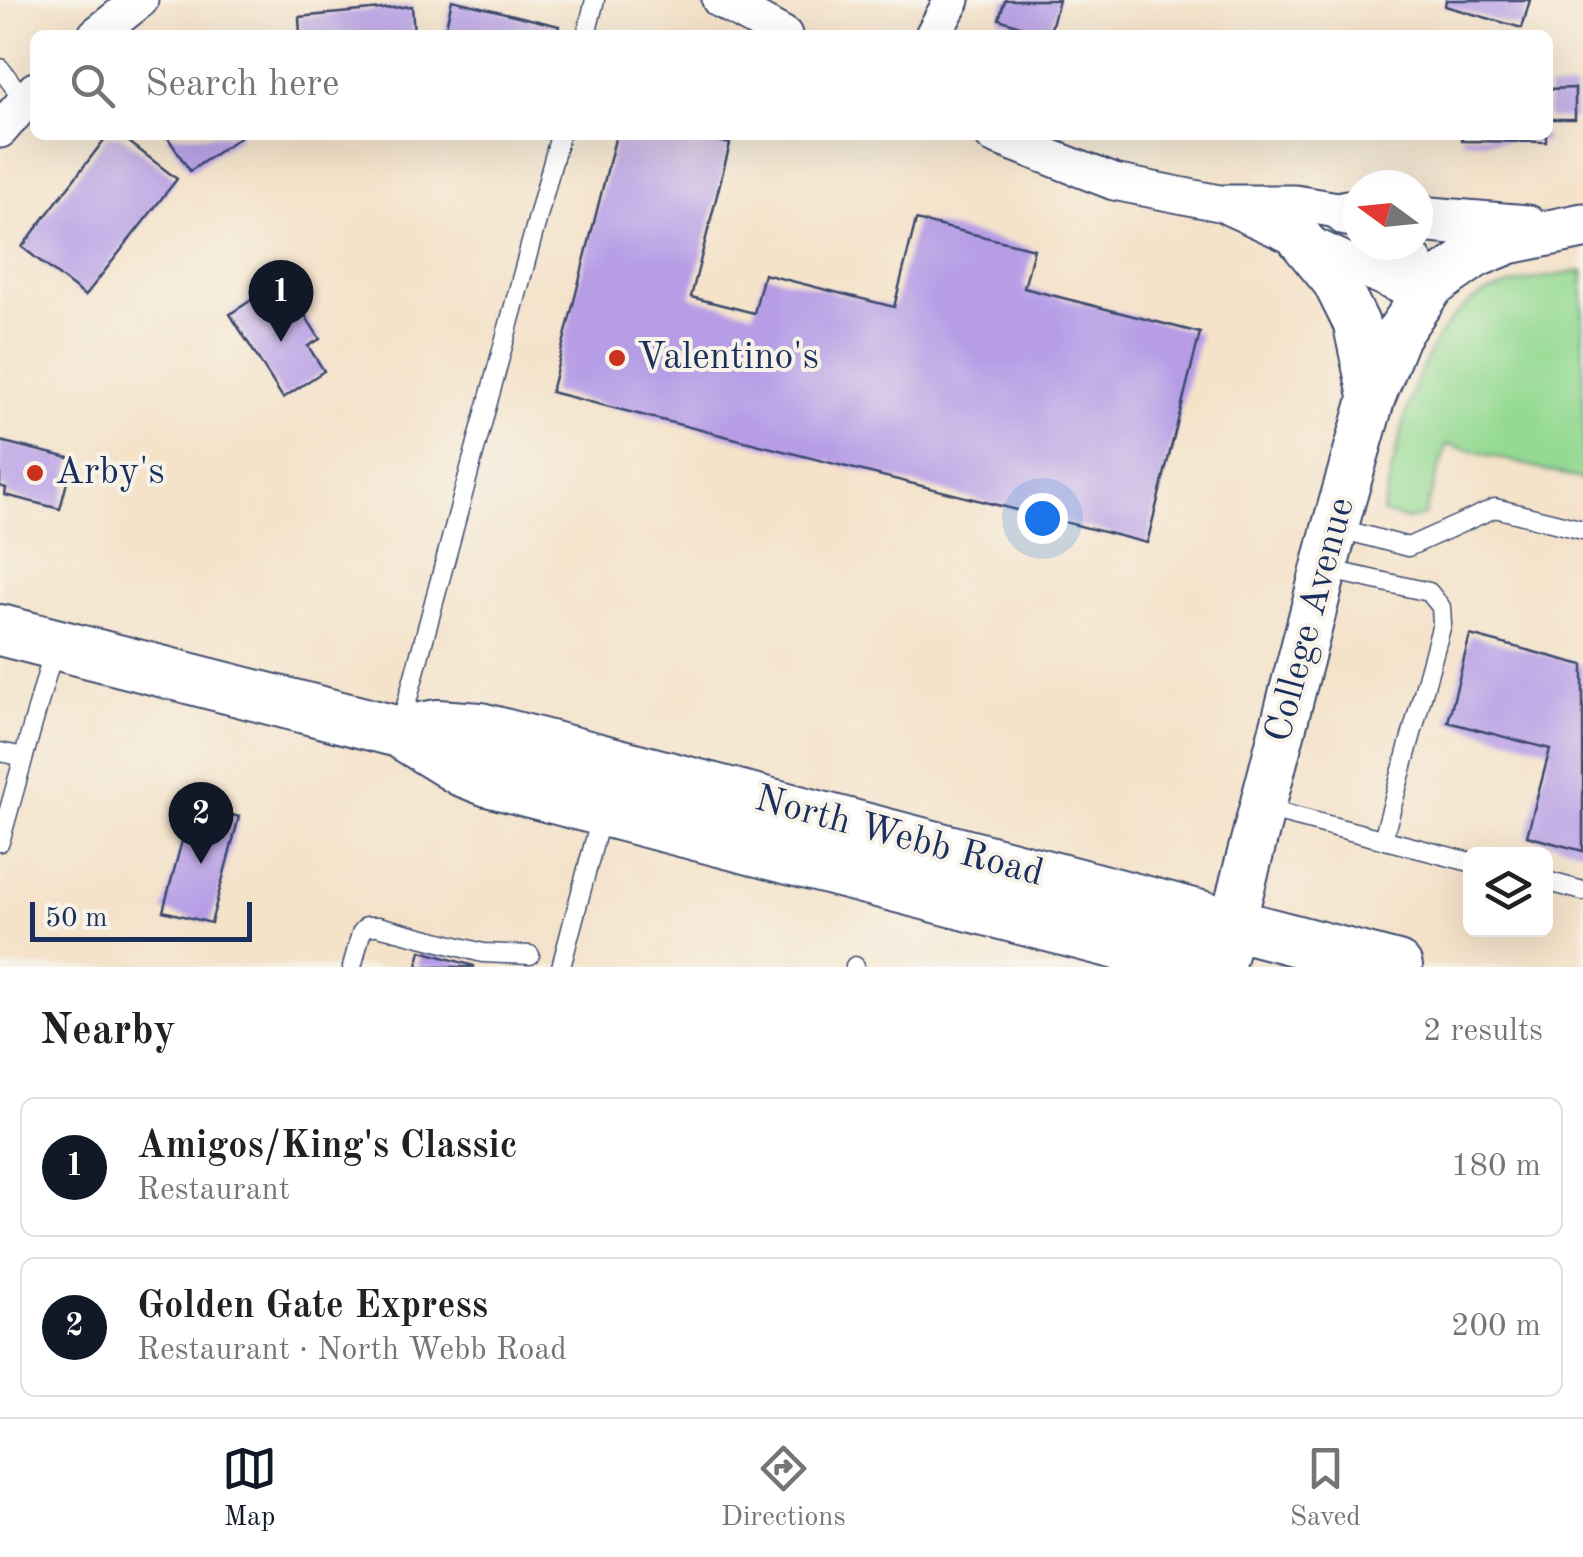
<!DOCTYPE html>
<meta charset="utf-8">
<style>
body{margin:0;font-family:"Old Standard TT",serif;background:#f2f2f2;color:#202124}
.controls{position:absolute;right:30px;bottom:30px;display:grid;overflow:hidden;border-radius:15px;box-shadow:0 10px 40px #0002}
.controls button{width:90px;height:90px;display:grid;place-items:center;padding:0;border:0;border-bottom:2px solid #e0e0e0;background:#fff;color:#202124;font:50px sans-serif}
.compass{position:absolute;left:1343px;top:170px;width:90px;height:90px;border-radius:50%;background:#fff;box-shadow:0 10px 40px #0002;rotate:285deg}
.scale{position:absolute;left:30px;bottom:25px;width:222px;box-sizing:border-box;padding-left:10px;border:5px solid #1b2f5e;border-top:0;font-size:28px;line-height:35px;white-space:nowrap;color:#1b2f5e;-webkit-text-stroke:8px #f7f3e8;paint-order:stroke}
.you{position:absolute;left:1042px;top:518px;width:35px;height:35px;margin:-25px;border:8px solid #fff;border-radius:50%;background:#1a73e8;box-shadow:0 0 0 15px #1a73e833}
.badge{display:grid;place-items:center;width:65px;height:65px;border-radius:50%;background:#111827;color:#fff;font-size:32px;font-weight:700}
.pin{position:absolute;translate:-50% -82px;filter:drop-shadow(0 2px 5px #0008)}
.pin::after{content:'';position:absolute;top:52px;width:35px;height:30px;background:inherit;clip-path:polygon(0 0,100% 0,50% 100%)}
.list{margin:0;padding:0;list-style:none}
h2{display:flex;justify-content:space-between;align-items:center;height:130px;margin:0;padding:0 40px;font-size:42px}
h2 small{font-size:32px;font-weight:400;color:#757577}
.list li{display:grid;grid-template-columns:65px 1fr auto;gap:30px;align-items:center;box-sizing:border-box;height:140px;margin:0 20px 20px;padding:0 20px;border:2px solid #e0e0e0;border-radius:15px}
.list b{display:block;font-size:38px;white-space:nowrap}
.list p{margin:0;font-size:32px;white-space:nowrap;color:#757577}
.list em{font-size:32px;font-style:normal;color:#757577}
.icon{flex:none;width:55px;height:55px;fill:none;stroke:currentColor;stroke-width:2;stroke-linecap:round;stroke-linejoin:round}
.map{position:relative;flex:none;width:1583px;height:967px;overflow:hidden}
.search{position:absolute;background:#fff;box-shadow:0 10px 40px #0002;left:30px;right:30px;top:30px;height:110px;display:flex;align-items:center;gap:25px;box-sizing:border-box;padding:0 35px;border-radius:15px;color:#757577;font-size:38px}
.sheet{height:450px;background:#fff}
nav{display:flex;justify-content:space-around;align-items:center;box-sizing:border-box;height:140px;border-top:2px solid #e0e0e0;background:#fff;font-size:28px;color:#757577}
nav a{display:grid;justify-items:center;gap:5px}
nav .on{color:#111827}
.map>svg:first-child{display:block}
.green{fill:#94da93;stroke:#588478;stroke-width:2.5}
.building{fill:#b69de6}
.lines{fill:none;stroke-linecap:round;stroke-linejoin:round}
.service-casing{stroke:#3c4a6e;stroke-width:21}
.minor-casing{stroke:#3c4a6e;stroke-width:39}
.tertiary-casing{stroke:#3c4a6e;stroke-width:49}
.secondary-casing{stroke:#3c4a6e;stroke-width:54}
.service{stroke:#fff;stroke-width:18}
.minor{stroke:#fff;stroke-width:35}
.tertiary{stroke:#fff;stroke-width:45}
.secondary{stroke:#fff;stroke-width:50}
.poi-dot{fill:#c8321e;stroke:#f7f3e8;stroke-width:4}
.labels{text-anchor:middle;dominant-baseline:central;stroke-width:8;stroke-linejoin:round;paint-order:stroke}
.poi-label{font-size:38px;fill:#1b2f5e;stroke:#f7f3e8;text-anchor:start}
.street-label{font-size:38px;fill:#1b2f5e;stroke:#f7f3e8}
</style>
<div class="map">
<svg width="1583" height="967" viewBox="0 0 1583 967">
<rect width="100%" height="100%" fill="#f7f3e8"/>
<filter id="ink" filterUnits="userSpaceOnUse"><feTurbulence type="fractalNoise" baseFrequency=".01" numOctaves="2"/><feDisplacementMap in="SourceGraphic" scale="20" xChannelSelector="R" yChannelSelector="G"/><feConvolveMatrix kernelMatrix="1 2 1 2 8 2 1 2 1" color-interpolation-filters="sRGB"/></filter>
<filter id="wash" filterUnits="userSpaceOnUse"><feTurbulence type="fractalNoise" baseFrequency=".0048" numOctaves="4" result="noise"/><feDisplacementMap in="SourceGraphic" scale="40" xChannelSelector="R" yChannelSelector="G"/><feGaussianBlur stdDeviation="2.25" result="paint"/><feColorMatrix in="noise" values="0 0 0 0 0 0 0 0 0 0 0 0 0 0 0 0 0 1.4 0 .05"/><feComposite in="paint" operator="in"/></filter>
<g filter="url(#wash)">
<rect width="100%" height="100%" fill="#f4e2c9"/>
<path class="green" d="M1583,271V480L1447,444L1424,516L1407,520L1382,513C1400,444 1413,329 1484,294C1512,281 1553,276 1583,271Z"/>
<g id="blocks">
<path class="building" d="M452,0L559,26L557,35H444Z
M1005,0H1059L1049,35H1018L1020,26L999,19Z
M1446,0H1530L1522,28L1445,6Z
M412,6L414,35H300L299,17Z
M1575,88V119H1548V89Z
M108,135H120L177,179L85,296L22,247Z
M166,135H243L190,171Z
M616,135H695L730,144L691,297L754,313L764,274L894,307L916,220L1034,249L1024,288L1200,333L1147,543L551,392Z
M1462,135H1546V142L1462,141Z
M268,289L286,319L301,309L320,339L308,346L324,371L283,398L230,314Z
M0,441L73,459L60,509L5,495L6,488L0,486Z
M1470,635L1583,665V851L1527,836L1550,749L1448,722Z
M192,804L239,817L211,923L163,911Z
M421,951L474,966V967H417Z"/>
</g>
</g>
<g filter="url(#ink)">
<use href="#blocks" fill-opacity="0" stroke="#3c4a6e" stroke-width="2.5"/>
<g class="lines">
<g class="service-casing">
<path id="service" d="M586,35L595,0
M0,68L25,101
M1337,528L1408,547L1495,508L1583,530
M1326,569L1429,592L1441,607L1442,624L1383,839
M400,728L560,135
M0,752L24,757
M1262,808L1470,862
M0,842L55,645
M1546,881L1583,891
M352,967L361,933L367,926H378L483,953L530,955
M561,967L602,813
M855,967V966"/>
</g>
<g class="minor-casing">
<path id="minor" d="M720,0L784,35
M96,35L140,0
M933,35L952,0
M0,130L35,90
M993,135L1114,182L1219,203H1295L1338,210L1358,216
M1229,207L1401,286H1431
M1404,245L1431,286"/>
</g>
<g class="tertiary-casing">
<path id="tertiary" d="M1347,213L1358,214
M1418,219L1527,228
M1302,241L1335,281L1356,323L1372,398
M1221,967L1335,527L1372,398L1397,335L1431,286L1475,255L1509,241L1583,226"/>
</g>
<g class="secondary-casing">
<path id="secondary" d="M0,630L399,732L462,771L488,781L1206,967
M399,732L437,725L480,728L1397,967"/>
</g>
<use href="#service" class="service"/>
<use href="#minor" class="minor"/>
<use href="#tertiary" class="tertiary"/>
<use href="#secondary" class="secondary"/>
</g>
</g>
<g class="poi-dot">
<circle cx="617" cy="358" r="10"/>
<circle cx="35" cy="473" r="10"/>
</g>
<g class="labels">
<g class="poi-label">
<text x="637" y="358">Valentino's</text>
<text x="55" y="473">Arby's</text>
</g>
<g class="street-label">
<text transform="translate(1311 620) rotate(-75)">College Avenue</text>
<text transform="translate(899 837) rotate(15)">North Webb Road</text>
</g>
</g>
</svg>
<div class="controls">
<button><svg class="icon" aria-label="layers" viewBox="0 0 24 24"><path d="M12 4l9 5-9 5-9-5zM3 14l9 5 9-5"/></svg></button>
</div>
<svg class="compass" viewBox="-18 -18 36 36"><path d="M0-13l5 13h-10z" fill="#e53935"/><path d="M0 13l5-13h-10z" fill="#757577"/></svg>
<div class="scale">50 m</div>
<div class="you"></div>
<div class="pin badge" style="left:281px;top:342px">1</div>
<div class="pin badge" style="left:201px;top:864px">2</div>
<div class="search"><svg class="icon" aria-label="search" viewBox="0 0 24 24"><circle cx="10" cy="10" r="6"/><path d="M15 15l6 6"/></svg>Search here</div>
</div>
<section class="sheet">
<h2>Nearby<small>2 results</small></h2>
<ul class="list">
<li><span class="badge">1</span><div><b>Amigos/King's Classic</b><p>Restaurant</p></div><em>180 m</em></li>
<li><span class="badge">2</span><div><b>Golden Gate Express</b><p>Restaurant · North Webb Road</p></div><em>200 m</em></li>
</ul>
</section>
<nav>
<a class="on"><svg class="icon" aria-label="map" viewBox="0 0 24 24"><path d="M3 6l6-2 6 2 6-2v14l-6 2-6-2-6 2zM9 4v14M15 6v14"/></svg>Map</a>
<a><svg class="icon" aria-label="directions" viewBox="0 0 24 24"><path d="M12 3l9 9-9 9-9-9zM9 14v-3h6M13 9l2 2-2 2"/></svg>Directions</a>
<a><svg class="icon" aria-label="saved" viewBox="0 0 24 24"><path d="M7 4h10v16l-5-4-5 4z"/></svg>Saved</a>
</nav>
